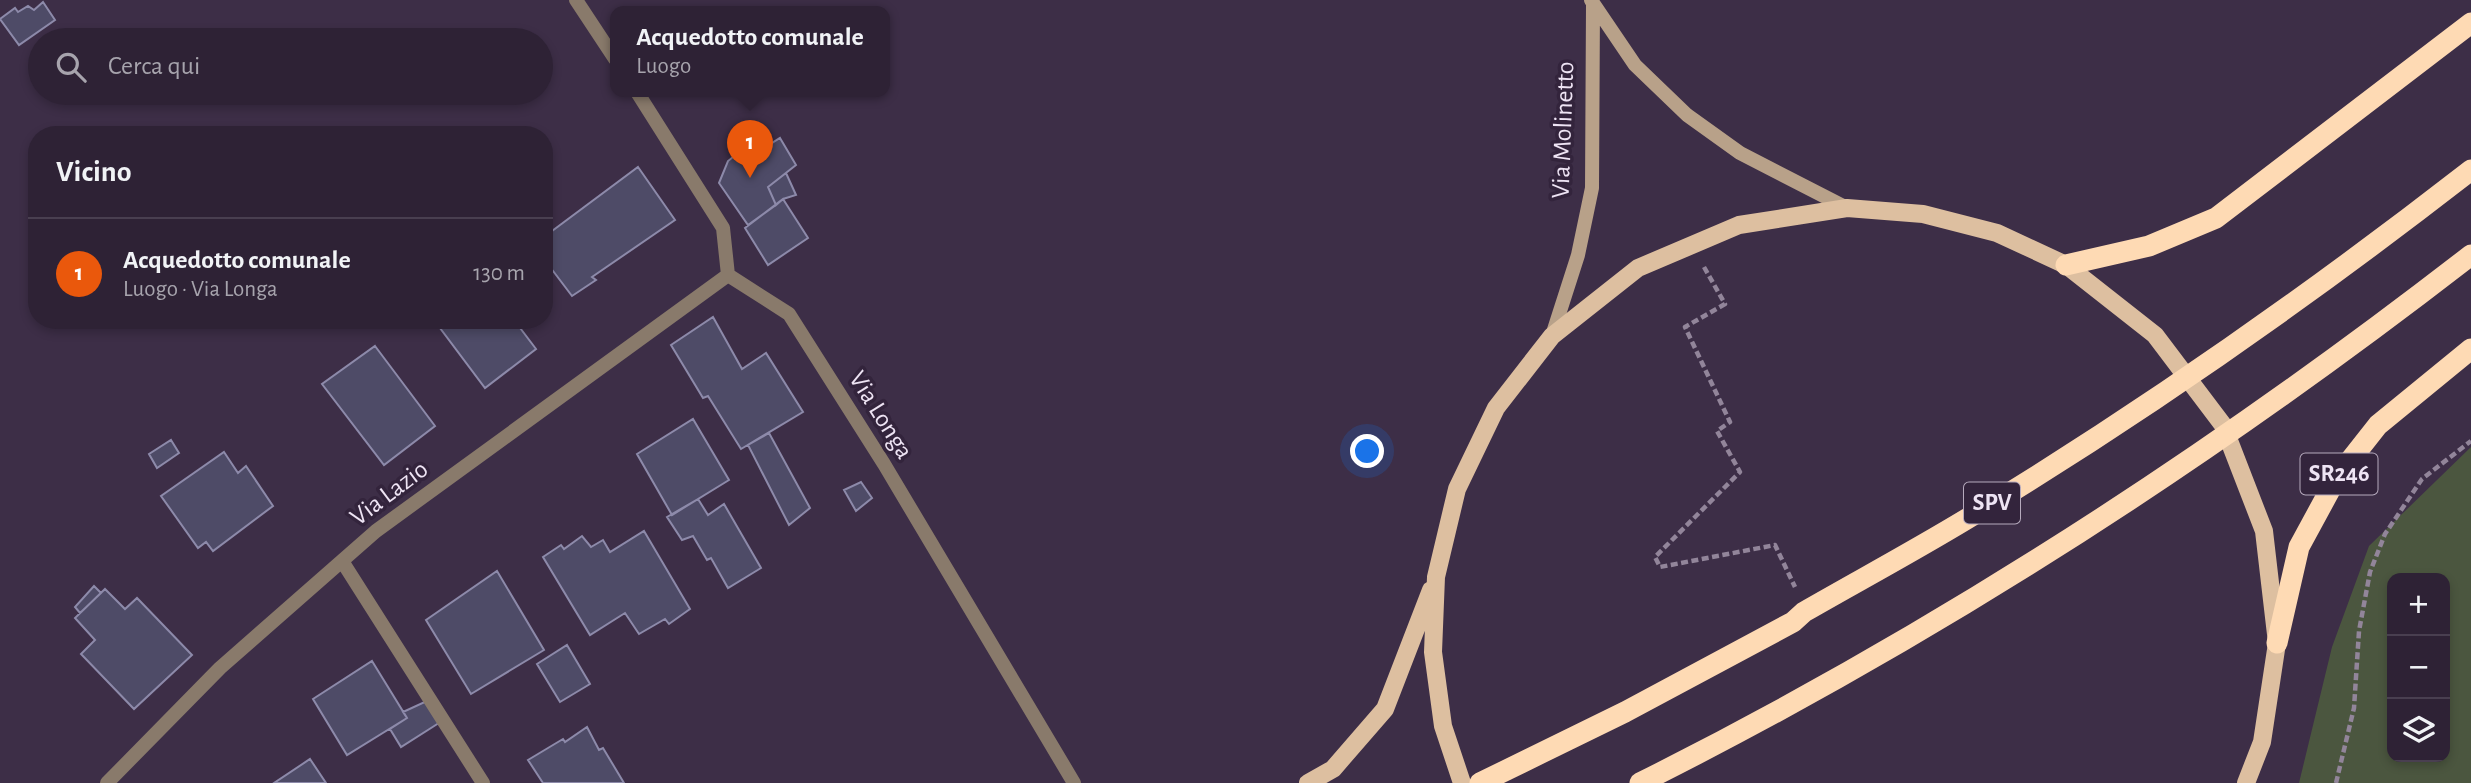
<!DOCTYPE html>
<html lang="it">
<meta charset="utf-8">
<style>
body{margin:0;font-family:"Alegreya Sans",sans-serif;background:#362a3d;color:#f1f3f6}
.controls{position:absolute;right:21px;bottom:21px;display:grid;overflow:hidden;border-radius:14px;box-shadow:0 4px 10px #0003}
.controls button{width:63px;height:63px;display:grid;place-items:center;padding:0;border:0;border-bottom:2px solid #493f50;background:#2e2235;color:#f1f3f6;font:35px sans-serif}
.you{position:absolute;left:1368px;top:452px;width:24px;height:24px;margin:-18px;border:5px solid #fff;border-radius:50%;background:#1a73e8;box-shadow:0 0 0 10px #1a73e833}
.badge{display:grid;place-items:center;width:46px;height:46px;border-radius:50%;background:#ea580c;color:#fff;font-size:23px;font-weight:700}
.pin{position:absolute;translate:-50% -58px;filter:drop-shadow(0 2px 4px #0008)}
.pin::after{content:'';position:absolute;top:37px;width:24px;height:21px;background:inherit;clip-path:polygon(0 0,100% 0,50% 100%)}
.popup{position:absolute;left:610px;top:6px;width:280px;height:91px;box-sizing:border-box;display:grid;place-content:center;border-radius:14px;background:#2e2235;filter:drop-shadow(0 2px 5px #0005);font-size:23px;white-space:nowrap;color:#a7a4ad}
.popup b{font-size:26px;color:#f1f3f6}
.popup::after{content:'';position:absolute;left:50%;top:100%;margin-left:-14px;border:14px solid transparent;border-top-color:#2e2235}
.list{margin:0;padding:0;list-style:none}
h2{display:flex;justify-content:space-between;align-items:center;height:91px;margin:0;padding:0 28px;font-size:30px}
h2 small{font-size:23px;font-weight:400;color:#a7a4ad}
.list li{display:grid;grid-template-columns:46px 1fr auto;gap:21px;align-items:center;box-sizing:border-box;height:112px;padding:0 28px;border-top:2px solid #493f50}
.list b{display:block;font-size:26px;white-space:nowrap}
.list p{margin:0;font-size:23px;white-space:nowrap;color:#a7a4ad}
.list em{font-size:23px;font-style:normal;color:#a7a4ad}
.icon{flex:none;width:38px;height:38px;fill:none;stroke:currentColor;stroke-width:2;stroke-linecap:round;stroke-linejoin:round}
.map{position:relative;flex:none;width:2471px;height:783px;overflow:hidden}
.search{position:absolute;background:#2e2235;box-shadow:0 4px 10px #0003;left:28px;top:28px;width:525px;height:77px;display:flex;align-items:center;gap:18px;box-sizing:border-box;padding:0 24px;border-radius:38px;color:#a7a4ad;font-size:26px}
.panel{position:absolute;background:#2e2235;box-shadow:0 4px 10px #0003;left:28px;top:126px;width:525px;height:203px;border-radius:28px}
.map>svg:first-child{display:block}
.green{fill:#4b563f;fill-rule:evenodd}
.building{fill:#4e4b67;stroke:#8d8aaa;stroke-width:2}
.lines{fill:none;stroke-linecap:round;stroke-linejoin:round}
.path{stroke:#92859a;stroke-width:4.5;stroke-dasharray:7 3.5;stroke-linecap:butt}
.street{stroke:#897a6b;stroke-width:14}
.secondary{stroke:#b8a189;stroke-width:14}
.primary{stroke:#ddbfa0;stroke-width:18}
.highway{stroke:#fedab4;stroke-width:21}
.labels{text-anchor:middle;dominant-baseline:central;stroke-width:7;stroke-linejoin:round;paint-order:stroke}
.shield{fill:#33243c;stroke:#b6aabd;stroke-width:2}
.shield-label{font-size:24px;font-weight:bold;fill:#eee4f4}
.street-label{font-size:26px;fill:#eee4f4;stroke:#33243c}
</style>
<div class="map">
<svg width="2471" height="783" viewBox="0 0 2471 783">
<rect width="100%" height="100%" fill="#3d2e47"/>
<path class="green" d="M2471,447V783H2299L2332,647L2369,546ZM2392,578H2445V757H2392Z"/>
<path class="building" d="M43,2L55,20L19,45L0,19L15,8L18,12L28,6L34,10Z
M780,138L796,165L768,187L776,205L748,225L719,183L728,161L743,149L748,158Z
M638,167L675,220L592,277L596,280L572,296L544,259V237Z
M786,173L796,195L783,199L776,205L768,187Z
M783,199L808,238L768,265L745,228Z
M713,317L742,369L766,353L803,412L741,449L708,396L703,398L671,345Z
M434,320H514L536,349L485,388Z
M375,346L435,426L384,465L322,384Z
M693,419L729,480L672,515L637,454Z
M769,433L810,508L789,525L748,445Z
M171,440L179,453L157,468L149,454Z
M224,452L238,473L246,466L273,506L213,551L206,542L198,548L161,496Z
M861,482L872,498L856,511L844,490Z
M698,499L708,515L724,504L761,568L728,588L711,558L707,560L693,536L682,540L667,517Z
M644,531L690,609L669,624L665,619L639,634L625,613L590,635L543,557L561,545L564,549L582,536L591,547L603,540L610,552Z
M497,571L544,650L471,694L426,620Z
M94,586L101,593L80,613L75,607Z
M105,589L125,609L137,598L192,655L134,709L81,654L95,640L75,618Z
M567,645L590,684L560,702L537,664Z
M372,661L407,718L347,755L313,699Z
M429,700L442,721L401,747L390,729L407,718L403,712Z
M587,727L599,750L603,748L624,783H543L528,760L563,739L565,742Z
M310,759L326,783H274Z"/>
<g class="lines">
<path class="path" d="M1704,267L1725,304L1685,327L1730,422L1717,431L1740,472L1655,557L1660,567L1775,545L1795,587
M2336,783L2354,708L2359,631L2370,572L2385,534L2422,479L2471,441"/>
<path class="street" d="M576,0L615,59
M637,92L723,228L728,275L789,314L884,464L1074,783
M342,561L483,783
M107,783L220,668L376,531L728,275"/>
<path class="secondary" d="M1591,0L1635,65L1687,115L1740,153L1847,208
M1552,336L1578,255L1592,188L1593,5"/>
<path class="primary" d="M1308,783L1333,769L1385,709L1431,590
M1462,783L1443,726L1433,652L1436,577L1457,489L1496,408L1552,336L1638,268L1739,225L1847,208L1923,214L1997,233L2066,265L2155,335L2223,425L2264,531L2277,643L2262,742L2246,783"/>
<path class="highway" d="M2066,265L2149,246L2216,218L2471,23
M2277,643L2299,547L2337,477L2378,425L2471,349
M1480,783L1625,712L1793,622L1804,612C1858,581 1912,552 1965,520C2141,414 2309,296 2471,170
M1640,783C1934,636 2212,456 2471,255"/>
</g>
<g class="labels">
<g class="shield">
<rect x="2300.5" y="453.5" width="77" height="41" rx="5"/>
<rect x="1964" y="482.5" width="56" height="41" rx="5"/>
</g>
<g class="shield-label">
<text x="2339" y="474">SR246</text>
<text x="1992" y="503">SPV</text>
</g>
<g class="street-label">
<text transform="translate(1563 130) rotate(-88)">Via Molinetto</text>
<text transform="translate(881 415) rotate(58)">Via Longa</text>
<text transform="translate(389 493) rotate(-37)">Via Lazio</text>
</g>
</g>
</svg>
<div class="controls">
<button>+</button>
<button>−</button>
<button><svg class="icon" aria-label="layers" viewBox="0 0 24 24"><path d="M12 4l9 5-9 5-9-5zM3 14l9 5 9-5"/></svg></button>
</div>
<div class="you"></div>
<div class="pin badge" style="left:750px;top:178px">1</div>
<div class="popup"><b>Acquedotto comunale</b>Luogo</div>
<div class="search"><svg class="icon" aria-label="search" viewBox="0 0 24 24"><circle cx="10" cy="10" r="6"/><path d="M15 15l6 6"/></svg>Cerca qui</div>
<section class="panel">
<h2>Vicino<small></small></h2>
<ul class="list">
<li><span class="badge">1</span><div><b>Acquedotto comunale</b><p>Luogo · Via Longa</p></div><em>130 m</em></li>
</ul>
</section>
</div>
